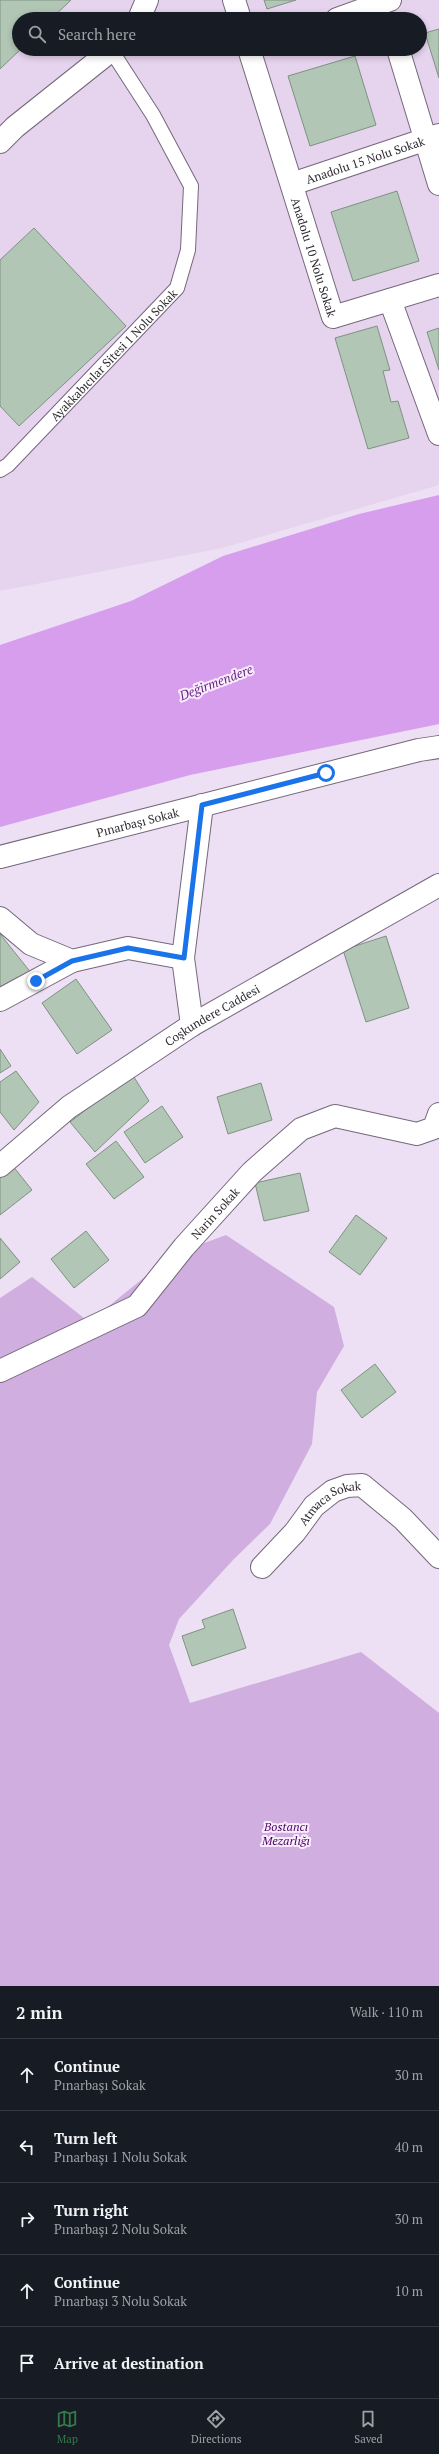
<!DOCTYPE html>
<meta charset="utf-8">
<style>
body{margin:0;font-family:"PT Serif",serif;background:#242831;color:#f1f3f6}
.stop{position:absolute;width:12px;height:12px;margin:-9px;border:3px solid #1a73e8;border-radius:50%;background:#fff}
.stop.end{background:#1a73e8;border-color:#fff;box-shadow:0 1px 4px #0008}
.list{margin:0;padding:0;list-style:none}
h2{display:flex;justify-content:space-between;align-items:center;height:52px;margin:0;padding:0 16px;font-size:17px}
h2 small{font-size:13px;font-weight:400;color:#9ea1a6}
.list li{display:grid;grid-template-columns:26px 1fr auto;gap:12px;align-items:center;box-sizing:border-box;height:72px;padding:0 16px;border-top:1px solid #363941}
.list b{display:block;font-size:15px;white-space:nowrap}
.list p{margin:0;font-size:13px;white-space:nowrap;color:#9ea1a6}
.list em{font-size:13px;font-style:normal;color:#9ea1a6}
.icon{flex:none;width:22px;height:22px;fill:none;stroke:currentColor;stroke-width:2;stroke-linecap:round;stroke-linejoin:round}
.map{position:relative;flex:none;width:439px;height:1986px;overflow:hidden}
.search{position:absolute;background:#171b24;box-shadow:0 2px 6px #0003;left:12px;right:12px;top:12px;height:44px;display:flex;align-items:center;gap:10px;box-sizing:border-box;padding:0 14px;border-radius:22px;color:#9ea1a6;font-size:15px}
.sheet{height:412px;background:#171b24}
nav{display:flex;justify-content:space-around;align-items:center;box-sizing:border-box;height:56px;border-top:1px solid #363941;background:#171b24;font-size:11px;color:#9ea1a6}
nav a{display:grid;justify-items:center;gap:2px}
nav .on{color:#327b48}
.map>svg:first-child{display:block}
.built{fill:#e6d3ee;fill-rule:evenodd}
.green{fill:#d1aee0}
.water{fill:#d69eed}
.building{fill:#b1c6b5;stroke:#7e9282}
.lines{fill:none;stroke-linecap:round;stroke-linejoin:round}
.lane-casing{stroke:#75687b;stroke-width:16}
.street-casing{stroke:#75687b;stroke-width:24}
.secondary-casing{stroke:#75687b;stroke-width:24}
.lane{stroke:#fff;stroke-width:14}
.street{stroke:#fff;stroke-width:22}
.secondary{stroke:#fff;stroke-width:22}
.route{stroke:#1a73e8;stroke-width:5}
.labels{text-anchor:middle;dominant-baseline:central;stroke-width:4;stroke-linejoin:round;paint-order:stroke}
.street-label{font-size:12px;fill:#312b33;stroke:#f9edfe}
.park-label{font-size:12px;font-style:italic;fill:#4b0062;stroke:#f9edfe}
.water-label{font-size:13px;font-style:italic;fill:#631f7c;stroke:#f9edfe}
</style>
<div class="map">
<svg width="439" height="1986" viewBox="0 0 439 1986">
<rect width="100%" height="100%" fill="#eddff4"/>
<path class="built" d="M0,0H439V485L222,548L0,591ZM19,19H420V49H19Z"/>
<path class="green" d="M226,1235L334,1307L344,1346L317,1392L312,1444L270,1524L233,1560L179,1619L169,1645L190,1703L361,1652L439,1713V1986H0V1298L32,1277L89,1322L172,1255Z"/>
<path class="water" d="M439,495V724L190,775L0,827V645L131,601L223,556L359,514Z"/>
<path class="building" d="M0,0H71L51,19H19L21,49L0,69Z
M264,0H296L267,9Z
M439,29V78L425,33Z
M355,56L376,125L310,146L288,76Z
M397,191L419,261L353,281L331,212Z
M34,228L126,326L19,426L0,406V260Z
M377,326L390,370L383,371L391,402L398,401L409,438L368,449L335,338Z
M439,328V370L427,332Z
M0,934L36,979L0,999Z
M386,936L409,1008L366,1022L343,950Z
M76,979L112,1030L77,1054L42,1003Z
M0,1049L11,1066L0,1073Z
M16,1071L39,1102L14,1130L0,1112V1082Z
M132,1074L149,1101L95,1152L70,1122Z
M261,1083L272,1120L228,1134L217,1097Z
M162,1106L183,1137L145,1163L124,1132Z
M116,1141L144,1177L114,1199L86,1164Z
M8,1160L32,1190L0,1215V1167Z
M300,1173L309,1211L264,1221L255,1183Z
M356,1215L387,1238L360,1275L329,1252Z
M86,1231L109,1260L74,1288L51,1259Z
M0,1238L20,1262L0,1279Z
M375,1364L396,1392L362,1418L341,1390Z
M233,1609L246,1648L192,1666L182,1636L205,1628L202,1620Z"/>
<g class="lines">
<g class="lane-casing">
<g id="lane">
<path id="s1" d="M0,470L8,465L177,288L188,250L191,186L153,115L111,50"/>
</g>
</g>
<g class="street-casing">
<g id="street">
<path d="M234,0L240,19"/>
<path d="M139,19L147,0"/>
<path d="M337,19L390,0"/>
<path id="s2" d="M249,49L333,317L439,285"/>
<path d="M398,49L439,184"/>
<path d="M0,142L15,127L113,49"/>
<path id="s3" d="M292,184L439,135"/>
<path d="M390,300L439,434"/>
<path d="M0,918L31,944L72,961L128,948L183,958"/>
<path d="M0,1000L72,961"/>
<path d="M192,1025L183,958L202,805"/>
<path id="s4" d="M0,1166L69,1107L192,1025L439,885"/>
<path id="s5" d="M0,1371L137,1306L184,1247L252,1172L301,1129L335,1116L417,1134L434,1128L439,1114"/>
<path id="s6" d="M262,1567L295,1532L314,1506L333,1491L347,1486L362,1485L403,1519L439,1557"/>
</g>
</g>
<g class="secondary-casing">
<g id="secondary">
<path id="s7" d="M0,857L419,750L439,747"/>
</g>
</g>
<use href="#lane" class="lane"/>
<use href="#street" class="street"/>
<use href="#secondary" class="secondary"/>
</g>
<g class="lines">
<path class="route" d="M36,981L72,961L128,948L184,958L202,805L326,773"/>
</g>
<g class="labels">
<g class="street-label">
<text stroke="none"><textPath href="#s3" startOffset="77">Anadolu 15 Nolu Sokak</textPath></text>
<text stroke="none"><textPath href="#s2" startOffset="218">Anadolu 10 Nolu Sokak</textPath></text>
<text stroke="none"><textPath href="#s1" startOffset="162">Ayakkabıcılar Sitesi 1 Nolu Sokak</textPath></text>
<text stroke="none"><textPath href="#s7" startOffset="142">Pınarbaşı Sokak</textPath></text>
<text stroke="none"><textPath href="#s4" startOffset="261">Coşkundere Caddesi</textPath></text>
<text stroke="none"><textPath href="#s5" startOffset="273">Narin Sokak</textPath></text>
<text stroke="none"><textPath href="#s6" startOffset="96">Atmaca Sokak</textPath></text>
</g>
<g class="park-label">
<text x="286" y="1826">Bostancı<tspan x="286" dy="14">Mezarlığı</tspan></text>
</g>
<g class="water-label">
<text transform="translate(216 682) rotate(-21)">Değirmendere</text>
</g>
</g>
</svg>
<div class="stop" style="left:326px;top:773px"></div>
<div class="stop end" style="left:36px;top:981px"></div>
<div class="search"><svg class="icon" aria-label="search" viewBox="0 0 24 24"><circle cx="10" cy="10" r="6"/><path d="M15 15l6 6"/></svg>Search here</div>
</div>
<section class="sheet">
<h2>2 min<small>Walk · 110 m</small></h2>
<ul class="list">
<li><svg class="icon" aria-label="ahead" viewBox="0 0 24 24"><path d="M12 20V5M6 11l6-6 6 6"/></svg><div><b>Continue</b><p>Pınarbaşı Sokak</p></div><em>30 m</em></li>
<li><svg class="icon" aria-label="left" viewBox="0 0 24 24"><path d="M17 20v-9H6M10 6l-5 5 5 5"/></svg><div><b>Turn left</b><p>Pınarbaşı 1 Nolu Sokak</p></div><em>40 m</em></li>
<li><svg class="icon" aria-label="right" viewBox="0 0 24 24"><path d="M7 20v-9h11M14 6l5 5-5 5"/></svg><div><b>Turn right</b><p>Pınarbaşı 2 Nolu Sokak</p></div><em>30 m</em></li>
<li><svg class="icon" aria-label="ahead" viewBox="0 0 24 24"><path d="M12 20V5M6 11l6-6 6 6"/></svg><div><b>Continue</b><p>Pınarbaşı 3 Nolu Sokak</p></div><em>10 m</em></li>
<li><svg class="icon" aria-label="arrive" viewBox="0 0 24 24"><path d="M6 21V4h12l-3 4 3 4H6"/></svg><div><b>Arrive at destination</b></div></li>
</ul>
</section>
<nav>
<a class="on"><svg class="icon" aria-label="map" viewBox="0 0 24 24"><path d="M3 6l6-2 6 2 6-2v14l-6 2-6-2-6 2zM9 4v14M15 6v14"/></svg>Map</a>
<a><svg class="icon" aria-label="directions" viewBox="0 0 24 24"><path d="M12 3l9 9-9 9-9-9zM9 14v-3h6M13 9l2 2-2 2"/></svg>Directions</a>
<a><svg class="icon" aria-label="saved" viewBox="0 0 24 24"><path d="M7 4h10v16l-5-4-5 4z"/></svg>Saved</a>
</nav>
